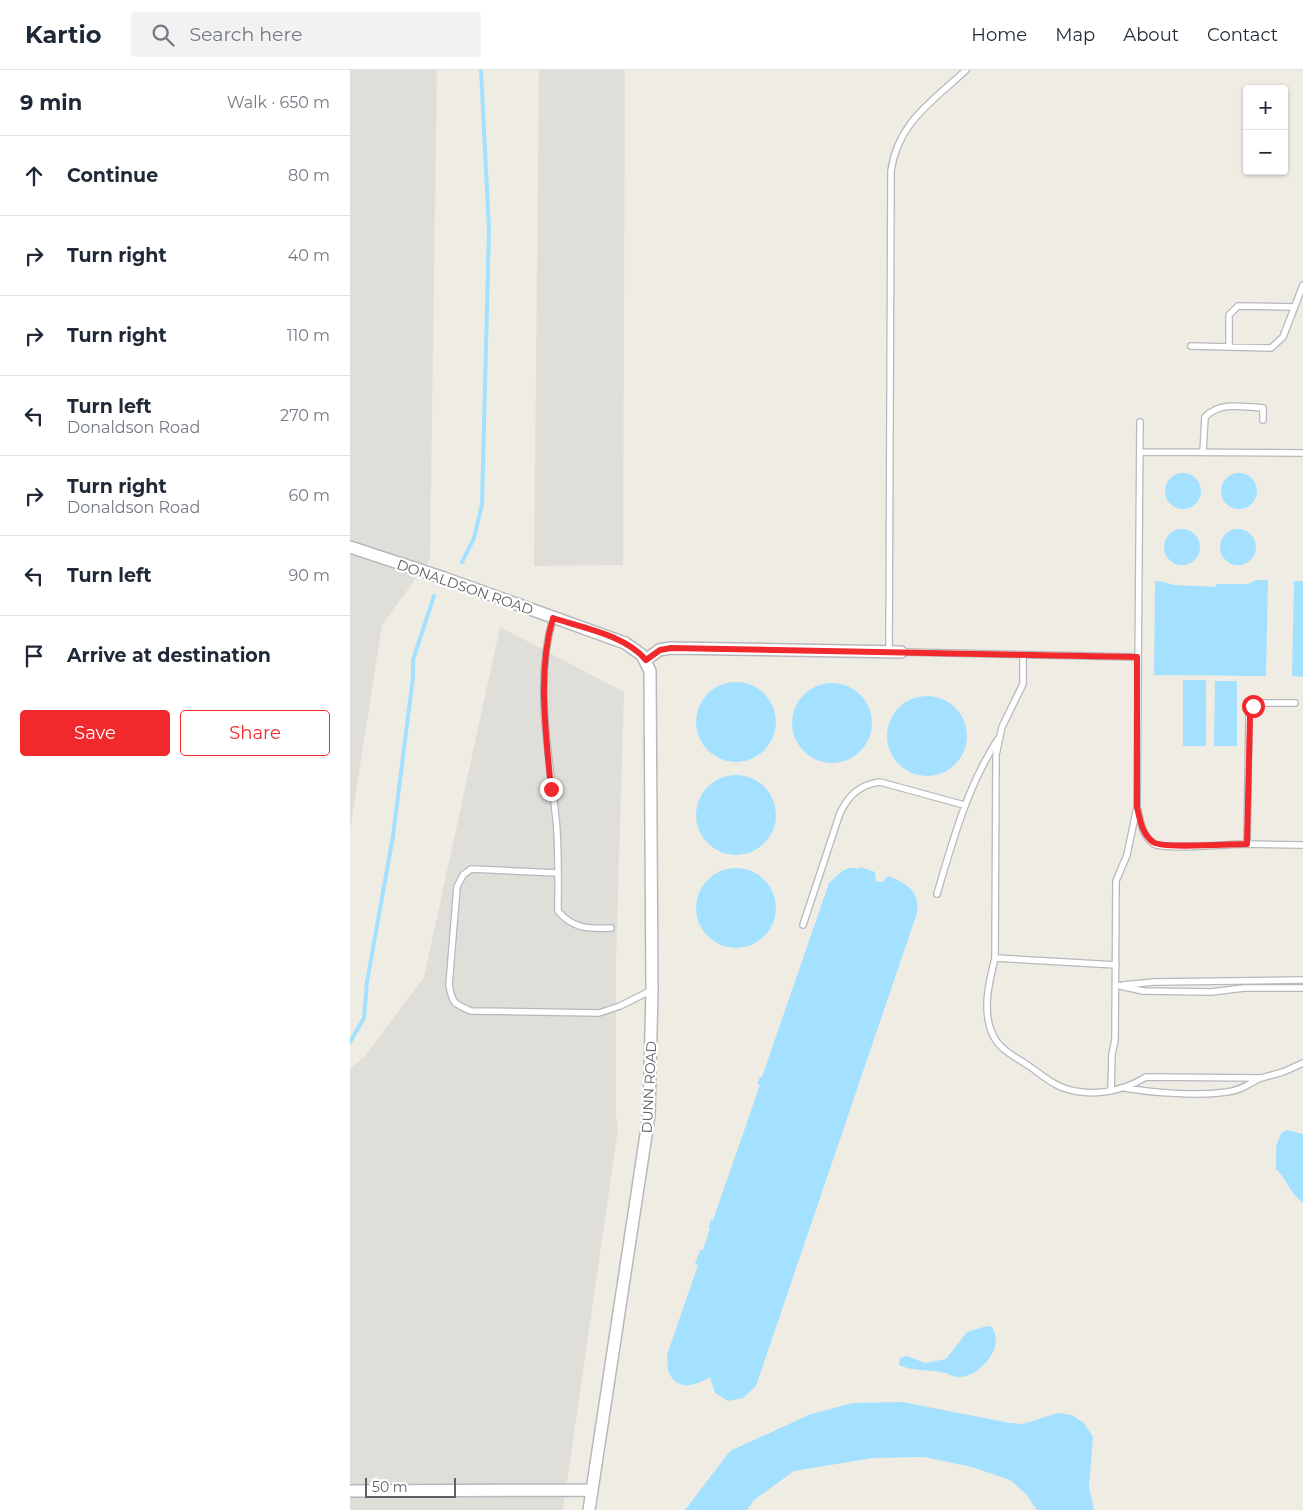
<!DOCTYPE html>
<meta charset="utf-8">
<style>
body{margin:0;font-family:Montserrat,sans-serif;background:#f2f2f3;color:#1f2937}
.controls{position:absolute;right:15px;top:15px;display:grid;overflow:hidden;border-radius:5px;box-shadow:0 1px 4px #0004}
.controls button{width:45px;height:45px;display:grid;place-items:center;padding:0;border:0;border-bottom:1px solid #e0e1e3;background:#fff;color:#1f2937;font:25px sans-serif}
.scale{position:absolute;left:15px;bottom:12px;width:91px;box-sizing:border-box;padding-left:5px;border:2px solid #5c6165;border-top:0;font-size:14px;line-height:18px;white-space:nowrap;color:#5c6165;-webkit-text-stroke:4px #fff;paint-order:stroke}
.stop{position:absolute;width:15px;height:15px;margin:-11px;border:4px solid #f1292d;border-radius:50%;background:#fff}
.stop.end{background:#f1292d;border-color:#fff;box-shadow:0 1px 5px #0008}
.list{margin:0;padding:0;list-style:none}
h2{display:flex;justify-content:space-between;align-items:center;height:65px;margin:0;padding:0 20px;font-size:21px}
h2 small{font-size:16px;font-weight:400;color:#747a83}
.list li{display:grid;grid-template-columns:32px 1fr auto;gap:15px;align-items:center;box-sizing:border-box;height:80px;padding:0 20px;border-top:1px solid #e0e1e3}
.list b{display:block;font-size:19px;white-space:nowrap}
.list p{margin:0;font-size:16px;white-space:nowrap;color:#747a83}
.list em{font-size:16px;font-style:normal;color:#747a83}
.actions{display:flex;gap:10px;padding:15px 20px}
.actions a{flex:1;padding:11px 0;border:1px solid #f1292d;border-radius:5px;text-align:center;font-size:18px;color:#f1292d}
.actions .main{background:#f1292d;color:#fff}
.icon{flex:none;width:28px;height:28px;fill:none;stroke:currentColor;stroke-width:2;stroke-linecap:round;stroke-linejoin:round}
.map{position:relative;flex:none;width:953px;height:1440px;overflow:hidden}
header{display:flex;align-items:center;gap:30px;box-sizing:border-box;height:70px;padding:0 25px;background:#fff;border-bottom:1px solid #e0e1e3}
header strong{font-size:24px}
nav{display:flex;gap:28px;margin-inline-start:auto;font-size:18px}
.search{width:350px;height:45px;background:#f2f2f3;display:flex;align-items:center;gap:12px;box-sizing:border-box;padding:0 18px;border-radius:5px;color:#747a83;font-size:19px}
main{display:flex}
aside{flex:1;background:#fff}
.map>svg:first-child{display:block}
.industrial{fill:#e0ded9}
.water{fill:#a4e0ff}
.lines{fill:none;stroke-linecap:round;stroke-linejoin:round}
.stream{stroke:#a4e0ff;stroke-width:4}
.lane-casing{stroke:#b5b8bc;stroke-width:8}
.street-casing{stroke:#b5b8bc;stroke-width:14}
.lane{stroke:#fff;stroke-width:5.5}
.street{stroke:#fff;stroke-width:11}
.route{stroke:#f1292d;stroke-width:6}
.labels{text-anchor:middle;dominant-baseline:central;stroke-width:4.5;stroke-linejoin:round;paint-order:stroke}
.street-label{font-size:14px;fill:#5c6165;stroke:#fff}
</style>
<header>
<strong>Kartio</strong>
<div class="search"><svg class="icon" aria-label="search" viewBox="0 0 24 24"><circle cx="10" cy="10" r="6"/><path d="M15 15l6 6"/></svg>Search here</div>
<nav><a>Home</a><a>Map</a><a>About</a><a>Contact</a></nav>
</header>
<main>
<aside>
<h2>9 min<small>Walk · 650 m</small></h2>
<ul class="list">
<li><svg class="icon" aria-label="ahead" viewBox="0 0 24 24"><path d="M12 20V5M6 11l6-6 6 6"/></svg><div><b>Continue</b></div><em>80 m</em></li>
<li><svg class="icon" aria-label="right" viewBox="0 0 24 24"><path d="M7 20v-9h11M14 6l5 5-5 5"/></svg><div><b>Turn right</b></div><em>40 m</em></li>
<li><svg class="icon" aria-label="right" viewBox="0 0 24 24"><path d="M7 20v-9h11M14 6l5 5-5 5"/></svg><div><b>Turn right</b></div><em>110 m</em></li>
<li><svg class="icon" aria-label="left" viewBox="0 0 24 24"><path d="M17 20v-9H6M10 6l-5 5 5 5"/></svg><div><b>Turn left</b><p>Donaldson Road</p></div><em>270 m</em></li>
<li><svg class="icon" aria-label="right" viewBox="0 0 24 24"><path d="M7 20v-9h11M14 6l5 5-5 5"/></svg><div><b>Turn right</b><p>Donaldson Road</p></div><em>60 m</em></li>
<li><svg class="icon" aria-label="left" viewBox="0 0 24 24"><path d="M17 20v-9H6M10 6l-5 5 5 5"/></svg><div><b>Turn left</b></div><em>90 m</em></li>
<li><svg class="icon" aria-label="arrive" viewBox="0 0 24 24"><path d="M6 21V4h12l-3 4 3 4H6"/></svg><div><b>Arrive at destination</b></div></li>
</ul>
<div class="actions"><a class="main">Save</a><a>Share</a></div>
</aside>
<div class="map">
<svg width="953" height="1440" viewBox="0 0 953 1440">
<rect width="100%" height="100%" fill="#efece4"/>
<path class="industrial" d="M0,0H87L80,489L32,555L0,761Z
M189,0H275L273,495L184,496Z
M150,557L274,622L266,890V1046L268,1059L213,1440H0V999L15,986L74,907Z"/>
<path class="water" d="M871 421a18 18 0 1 1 36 0a18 18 0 1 1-36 0Z
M815 421a18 18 0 1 1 36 0a18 18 0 1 1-36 0Z
M870 477a18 18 0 1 1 36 0a18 18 0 1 1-36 0Z
M814 477a18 18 0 1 1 36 0a18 18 0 1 1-36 0Z
M906,510H918L916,606L804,605L805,511C813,511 818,514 825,515C839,516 853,516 866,517V514H898Z
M944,511H953V607L942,606Z
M833,610H856V676H833Z
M865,611H887V676H864Z
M346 652a40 40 0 1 1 80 0a40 40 0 1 1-80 0Z
M442 653a40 40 0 1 1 80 0a40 40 0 1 1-80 0Z
M537 666a40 40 0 1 1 80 0a40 40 0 1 1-80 0Z
M346 745a40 40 0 1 1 80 0a40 40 0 1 1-80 0Z
M510,797L525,802L526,811L532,812L538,806C553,812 570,820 567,840H568L406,1316L393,1328L378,1331L365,1323L360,1307C346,1316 325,1322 318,1300C317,1295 318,1289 317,1285L348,1195L345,1194L350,1180H353L360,1158L358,1157L361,1150H363L410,1015L407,1014L410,1007H412L479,813C489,805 493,795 509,799Z
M346 838a40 40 0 1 1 80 0a40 40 0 1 1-80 0Z
M937,1060L953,1064V1133C940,1124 937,1109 926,1099V1077L931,1063Z
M637,1256L642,1257C647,1266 647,1273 643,1282C636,1296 619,1311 602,1306C599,1305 598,1303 595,1303C579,1299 565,1302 549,1295L550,1288L557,1286L575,1293L596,1289L617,1262Z
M552,1332L660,1353L673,1354L708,1343L722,1345L734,1353L743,1367L739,1417L744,1440H687L676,1424L660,1410L622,1397L574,1387L523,1388L444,1401L404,1430L397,1440H335L380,1381L461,1344L503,1333Z"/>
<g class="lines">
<path class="stream" d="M112,492L124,468L132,434L139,159L131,0
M0,972L14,948L17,912L43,766L63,607V590L84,526"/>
<g class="lane-casing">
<path id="lane" d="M841,276L921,278L933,267L953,215
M879,277V245L888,236L944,237
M790,382L953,383
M853,382L855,347C871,331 892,337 913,338V350
M203,548C184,613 199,683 206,749C209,779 208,810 208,841C223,859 239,859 261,858
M539,581L541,101C548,52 582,32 616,0
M551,582L787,587
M673,585V614L652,657L646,685L645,888C639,912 631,943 644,967C650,979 665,987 676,994C687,1001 699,1012 711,1017C739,1028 772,1022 796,1007L911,1008L933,1002L953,993
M788,740C790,751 793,767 804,774C815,780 880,774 897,774L899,646L903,636L909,633H945
M897,774L953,775
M207,803L121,799L113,805L107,817L99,915C102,933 104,934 121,941L249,943L270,936L302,920
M587,824C603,770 617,717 648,669
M453,855L490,743C499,725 509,715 530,712L614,735
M645,888L766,895
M766,915L793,921L861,922L894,918H953
M773,915L804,912L953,910
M775,1018C802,1023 850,1026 877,1022C889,1021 899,1014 910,1008
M761,1021L762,984L765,970L766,811L777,785L787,737L790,352"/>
</g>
<g class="street-casing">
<path id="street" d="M0,477L94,508L275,573L292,585L300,601L302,920L299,1045L239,1440
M296,590L309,580L321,578L551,582
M0,1421L242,1420"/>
</g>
<use href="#lane" class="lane"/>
<use href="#street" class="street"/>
</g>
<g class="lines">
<path class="route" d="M201,719C196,663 187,602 203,548C233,558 275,565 296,590L310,580L321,578L787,587V737C790,750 792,764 803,772C812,779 881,774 897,774L900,646L903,636"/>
</g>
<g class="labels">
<g class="street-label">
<text transform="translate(115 517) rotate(19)">DONALDSON ROAD</text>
<text transform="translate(299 1017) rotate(-87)">DUNN ROAD</text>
</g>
</g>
</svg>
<div class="controls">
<button>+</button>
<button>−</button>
</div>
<div class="scale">50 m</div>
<div class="stop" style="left:903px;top:636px"></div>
<div class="stop end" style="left:201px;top:719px"></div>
</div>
</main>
